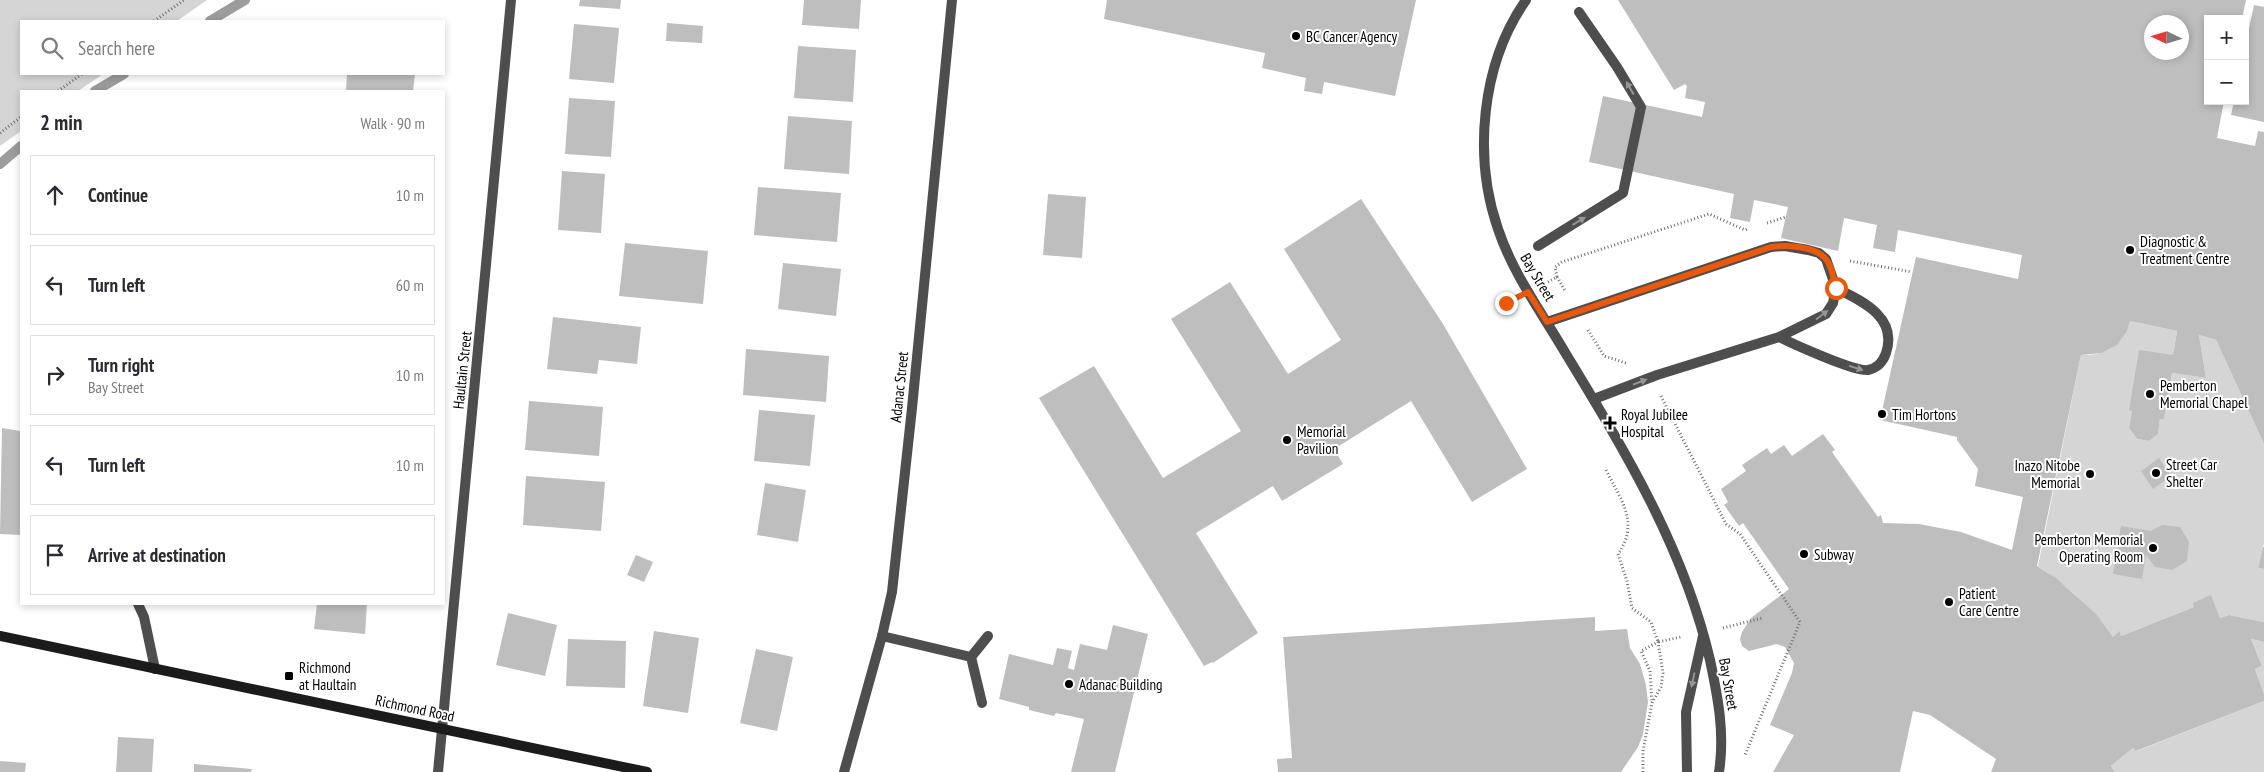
<!DOCTYPE html>
<meta charset="utf-8">
<style>
body{margin:0;font-family:"PT Sans Narrow",sans-serif;background:#f2f2f3;color:#2b2b33}
.controls{position:absolute;right:15px;top:15px;display:grid;overflow:hidden;border-radius:0px;box-shadow:0 2px 8px #0003}
.controls button{width:45px;height:45px;display:grid;place-items:center;padding:0;border:0;border-bottom:1px solid #e1e1e2;background:#fff;color:#2b2b33;font:25px sans-serif}
.compass{position:absolute;left:2144px;top:15px;width:45px;height:45px;border-radius:50%;background:#fff;box-shadow:0 2px 8px #0003;rotate:274deg}
.stop{position:absolute;width:15px;height:15px;margin:-11px;border:4px solid #ea580c;border-radius:50%;background:#fff}
.stop.end{background:#ea580c;border-color:#fff;box-shadow:0 1px 5px #0008}
.list{margin:0;padding:0;list-style:none}
h2{display:flex;justify-content:space-between;align-items:center;height:65px;margin:0;padding:0 20px;font-size:21px}
h2 small{font-size:16px;font-weight:400;color:#7c7c81}
.list li{display:grid;grid-template-columns:32px 1fr auto;gap:15px;align-items:center;box-sizing:border-box;height:80px;margin:0 10px 10px;padding:0 10px;border:1px solid #e1e1e2;border-radius:0px}
.list b{display:block;font-size:19px;white-space:nowrap}
.list p{margin:0;font-size:16px;white-space:nowrap;color:#7c7c81}
.list em{font-size:16px;font-style:normal;color:#7c7c81}
.icon{flex:none;width:28px;height:28px;fill:none;stroke:currentColor;stroke-width:2;stroke-linecap:round;stroke-linejoin:round}
.map{position:relative;flex:none;width:2264px;height:772px;overflow:hidden}
.search{position:absolute;background:#fff;box-shadow:0 2px 8px #0003;left:20px;top:20px;width:425px;height:55px;display:flex;align-items:center;gap:12px;box-sizing:border-box;padding:0 18px;border-radius:0px;color:#7c7c81;font-size:19px}
.panel{position:absolute;background:#fff;box-shadow:0 2px 8px #0003;left:20px;top:90px;width:425px;height:515px;border-radius:0px}
.map>svg:first-child{display:block}
.green{fill:#d5d5d5}
.lines{fill:none;stroke-linecap:round;stroke-linejoin:round}
.stream{stroke:#9c9c9c;stroke-width:10}
.building{fill:#bebebe;fill-rule:evenodd}
.path{stroke:#707070;stroke-width:3;stroke-dasharray:1 2.5;stroke-linecap:butt}
.service{stroke:#4e4e4e;stroke-width:10}
.minor{stroke:#4e4e4e;stroke-width:10}
.secondary{stroke:#1b1b1b;stroke-width:10}
.oneway{fill:#959595}
.route{stroke:#ea580c;stroke-width:6}
.poi-dot{fill:#000;stroke:#fff;stroke-width:2}
.labels{text-anchor:middle;dominant-baseline:central;stroke-width:4;stroke-linejoin:round;paint-order:stroke}
.poi-label{font-size:15px;fill:#000;stroke:#fff;text-anchor:start}
.street-label{font-size:15px;fill:#000;stroke:#fff}
</style>
<div class="map">
<svg width="2264" height="772" viewBox="0 0 2264 772">
<rect width="100%" height="100%" fill="#fff"/>
<path class="green" d="M0,0H207L177,21H21V74H103L78,91H21V131L0,146Z
M2130,321L2177,331L2173,355L2132,411L2129,428L2137,439L2149,441L2158,434L2160,419L2164,418L2172,373L2206,378L2199,335L2216,340L2264,444V543L2258,568L2264,569V622L2229,615L2220,618L2211,596L2194,607L2121,636L2118,632L2113,637C2092,609 2067,585 2038,566L2081,355C2106,356 2123,345 2130,321Z
M2251,639L2264,642V694L2255,669L2262,666Z
M2264,701V772H2115L2111,766L2133,748L2137,751Z"/>
<g class="lines">
<path class="stream" d="M210,21L245,0
M95,91L124,74
M0,164L21,146"/>
</g>
<path class="building" d="M580,0H621L620,9L579,6Z
M804,0H861L859,29L802,25Z
M1107,0H1416L1395,96L1324,82L1322,94L1304,91L1306,78L1262,68L1265,53L1104,19Z
M1618,0H2246L2242,19H2208V101H2224L2217,138L2255,146L2258,131L2264,132V444L2216,340L2199,335L2206,378L2172,373L2164,419H2160L2158,434L2149,441L2137,439L2129,428L2132,411L2129,410L2139,350L2173,355L2177,331L2130,321L2127,331L2117,345L2102,353L2081,355L2037,566L2056,578L2096,614L2113,637L2119,631L2121,636L2194,607L2193,603L2211,595L2220,618L2229,615L2264,622V642L2251,639L2262,666L2255,669L2264,694V701L2136,751L2133,748L2111,766L2115,772H1991L1996,759L1930,715L1913,711L1900,772H1773L1794,735L1770,725L1792,673L1794,663L1785,647L1777,644L1749,651L1742,646L1740,639L1742,632L1751,618L1789,589L1743,523L1739,526L1724,505L1728,502L1721,489L1746,471L1742,465L1767,448L1771,454L1784,445L1792,456L1823,434L1835,450L1832,452L1878,517L1881,515L1883,523L1919,524L1961,532L2012,550L2023,497L1975,486L1978,469L1957,440V437L1880,420L1916,257L2018,279L2022,255L1898,230L1895,252L1873,248L1877,225L1844,218L1838,251L1781,238L1788,207L1754,200L1750,222L1730,218L1734,194L1589,162L1603,96L1702,117L1705,102L1685,98L1687,86L1685,84L1674,90ZM2152,22H2182V52H2152Z
M2254,5L2264,7V122L2231,115L2234,101H2245V47Z
M667,23L703,26L702,43L666,41Z
M574,24L619,28L614,83L569,79Z
M798,46L856,50L853,102L794,98Z
M347,74H415L413,91L346,90Z
M569,98L615,101L611,157L565,154Z
M788,116L852,121L849,174L784,169Z
M562,171L605,174L601,233L558,230Z
M758,187L841,193L837,242L754,235Z
M1048,194L1086,197L1082,258L1043,255Z
M1361,199L1443,324L1527,469L1472,502L1411,401L1334,449L1343,464L1282,501L1273,486L1196,533L1258,633L1213,663L1212,662L1204,666L1039,398L1094,366L1163,478L1241,431L1171,319L1230,282L1288,374L1341,340L1284,249Z
M625,243L708,251L703,304L619,296Z
M783,263L841,269L836,316L778,309Z
M553,317L641,327L637,364L599,360L597,374L547,369Z
M746,349L829,356L826,402L743,395Z
M529,401L603,407L599,456L525,450Z
M759,410L815,415L810,466L754,461Z
M2,428L20,431L21,435V535L0,534Z
M2159,458L2171,476L2153,489L2141,471Z
M526,476L605,482L601,531L523,525Z
M765,483L806,490L798,542L757,535Z
M2162,525L2180,527L2189,542L2187,561L2172,570L2155,567L2146,555L2142,579L2113,574L2121,526L2151,531Z
M2263,547H2264V569L2258,568Z
M636,555L653,562L644,582L627,575Z
M317,604H367L365,634L314,629Z
M508,613L557,625L545,676L496,665Z
M1595,617V631L1627,629L1630,648L1640,664L1646,685L1648,702L1643,734L1638,747L1621,772H1278L1277,759L1292,758L1283,637Z
M1113,625L1148,634L1115,772H1071L1084,719L1056,713L1054,716L1029,710V707L999,699L1009,654L1053,665L1057,648L1072,651L1068,668L1074,670L1080,644L1107,650Z
M654,631L699,638L688,713L643,706Z
M568,639L626,641L625,688L566,686Z
M756,649L793,657L777,731L740,723Z
M118,737L154,739L152,772H116Z
M0,761L26,763L25,772H0Z
M194,764L252,769L251,772H194Z"/>
<g class="lines">
<path class="path" d="M154,21L184,0
M58,91L82,74
M0,133L21,117
M1767,223L1786,217
M1850,261L1912,272
M1557,277L1566,292
M1548,282L1557,277L1555,267L1562,262L1709,214L1745,230L1747,229
M1588,330L1604,356L1626,363
M1661,396L1726,524L1740,534L1800,622L1745,755
M1606,470C1621,500 1640,523 1618,554L1627,581L1632,608L1651,622L1658,642L1681,637
M1723,628L1762,618
M1643,772V751L1652,703L1661,687L1663,673L1658,642L1641,651L1650,671L1652,703"/>
<path class="service" d="M1538,246L1623,193L1641,107L1617,67L1579,12
M1547,322L1771,247L1785,246L1808,250L1819,253L1826,259L1836,288L1833,303L1826,314L1779,337L1657,375L1594,399
M1779,337C1793,344 1855,372 1868,370C1878,368 1883,362 1886,353C1898,317 1862,301 1836,288
M138,604L144,617L155,669
M882,636L971,657
M982,703L971,657L988,636"/>
<path class="minor" d="M1526,0C1481,64 1473,157 1498,229C1513,274 1542,313 1566,354C1625,451 1684,548 1710,660C1718,698 1725,733 1719,772
M438,772L511,0
M844,772L882,636L892,592L912,408L952,0
M1687,772L1686,712L1703,636"/>
<path class="secondary" d="M0,636L647,772"/>
</g>
<defs><path id="oneway-solid" d="M-6-.8H1V-3.2L6.5 0L1 3.2V.8H-6Z" transform="scale(1.25)"/></defs>
<g class="oneway">
<use href="#oneway-solid" transform="translate(1630 88) rotate(-120)"/>
<use href="#oneway-solid" transform="translate(1579 221) rotate(-31)"/>
<use href="#oneway-solid" transform="translate(1822 315) rotate(-37)"/>
<use href="#oneway-solid" transform="translate(1856 368) rotate(18)"/>
<use href="#oneway-solid" transform="translate(1640 382) rotate(-21)"/>
<use href="#oneway-solid" transform="translate(1693 680) rotate(102)"/>
</g>
<g class="lines">
<path class="route" d="M1506,303L1528,292L1547,322L1771,247C1786,245 1814,246 1825,258C1832,265 1833,278 1836,288"/>
</g>
<g class="poi-dot">
<circle cx="1296" cy="36" r="5"/>
<circle cx="2130" cy="250" r="5"/>
<circle cx="2150" cy="394" r="5"/>
<circle cx="1882" cy="414" r="5"/>
<path d="M1607.5 415.5h5v5h5v5h-5v5h-5v-5h-5v-5h5z"/>
<circle cx="1287" cy="440" r="5"/>
<circle cx="2156" cy="473" r="5"/>
<circle cx="2090" cy="474" r="5"/>
<circle cx="2153" cy="548" r="5"/>
<circle cx="1804" cy="554" r="5"/>
<circle cx="1949" cy="602" r="5"/>
<rect x="284" y="671" width="10" height="10" rx="2.5"/>
<circle cx="1069" cy="684" r="5"/>
</g>
<g class="labels">
<g class="poi-label">
<text x="1306" y="36">BC Cancer Agency</text>
<text x="2140" y="241">Diagnostic &amp;<tspan x="2140" dy="17">Treatment Centre</tspan></text>
<text x="2160" y="385">Pemberton<tspan x="2160" dy="17">Memorial Chapel</tspan></text>
<text x="1621" y="414">Royal Jubilee<tspan x="1621" dy="17">Hospital</tspan></text>
<text x="1892" y="414">Tim Hortons</text>
<text x="1297" y="431">Memorial<tspan x="1297" dy="17">Pavilion</tspan></text>
<text x="2166" y="464">Street Car<tspan x="2166" dy="17">Shelter</tspan></text>
<text x="2080" y="465" text-anchor="end">Inazo Nitobe<tspan x="2080" dy="17">Memorial</tspan></text>
<text x="2143" y="539" text-anchor="end">Pemberton Memorial<tspan x="2143" dy="17">Operating Room</tspan></text>
<text x="1814" y="554">Subway</text>
<text x="1959" y="593">Patient<tspan x="1959" dy="17">Care Centre</tspan></text>
<text x="299" y="667">Richmond<tspan x="299" dy="17">at Haultain</tspan></text>
<text x="1079" y="684">Adanac Building</text>
</g>
<g class="street-label">
<text transform="translate(1538 277) rotate(59)">Bay Street</text>
<text transform="translate(462 370) rotate(-84)">Haultain Street</text>
<text transform="translate(899 387) rotate(-84)">Adanac Street</text>
<text transform="translate(1729 684) rotate(80)">Bay Street</text>
<text transform="translate(415 708) rotate(12)">Richmond Road</text>
</g>
</g>
</svg>
<div class="controls">
<button>+</button>
<button>−</button>
</div>
<svg class="compass" viewBox="-18 -18 36 36"><path d="M0-13l5 13h-10z" fill="#e53935"/><path d="M0 13l5-13h-10z" fill="#7c7c81"/></svg>
<div class="stop" style="left:1836px;top:288px"></div>
<div class="stop end" style="left:1506px;top:303px"></div>
<div class="search"><svg class="icon" aria-label="search" viewBox="0 0 24 24"><circle cx="10" cy="10" r="6"/><path d="M15 15l6 6"/></svg>Search here</div>
<section class="panel">
<h2>2 min<small>Walk · 90 m</small></h2>
<ul class="list">
<li><svg class="icon" aria-label="ahead" viewBox="0 0 24 24"><path d="M12 20V5M6 11l6-6 6 6"/></svg><div><b>Continue</b></div><em>10 m</em></li>
<li><svg class="icon" aria-label="left" viewBox="0 0 24 24"><path d="M17 20v-9H6M10 6l-5 5 5 5"/></svg><div><b>Turn left</b></div><em>60 m</em></li>
<li><svg class="icon" aria-label="right" viewBox="0 0 24 24"><path d="M7 20v-9h11M14 6l5 5-5 5"/></svg><div><b>Turn right</b><p>Bay Street</p></div><em>10 m</em></li>
<li><svg class="icon" aria-label="left" viewBox="0 0 24 24"><path d="M17 20v-9H6M10 6l-5 5 5 5"/></svg><div><b>Turn left</b></div><em>10 m</em></li>
<li><svg class="icon" aria-label="arrive" viewBox="0 0 24 24"><path d="M6 21V4h12l-3 4 3 4H6"/></svg><div><b>Arrive at destination</b></div></li>
</ul>
</section>
</div>
